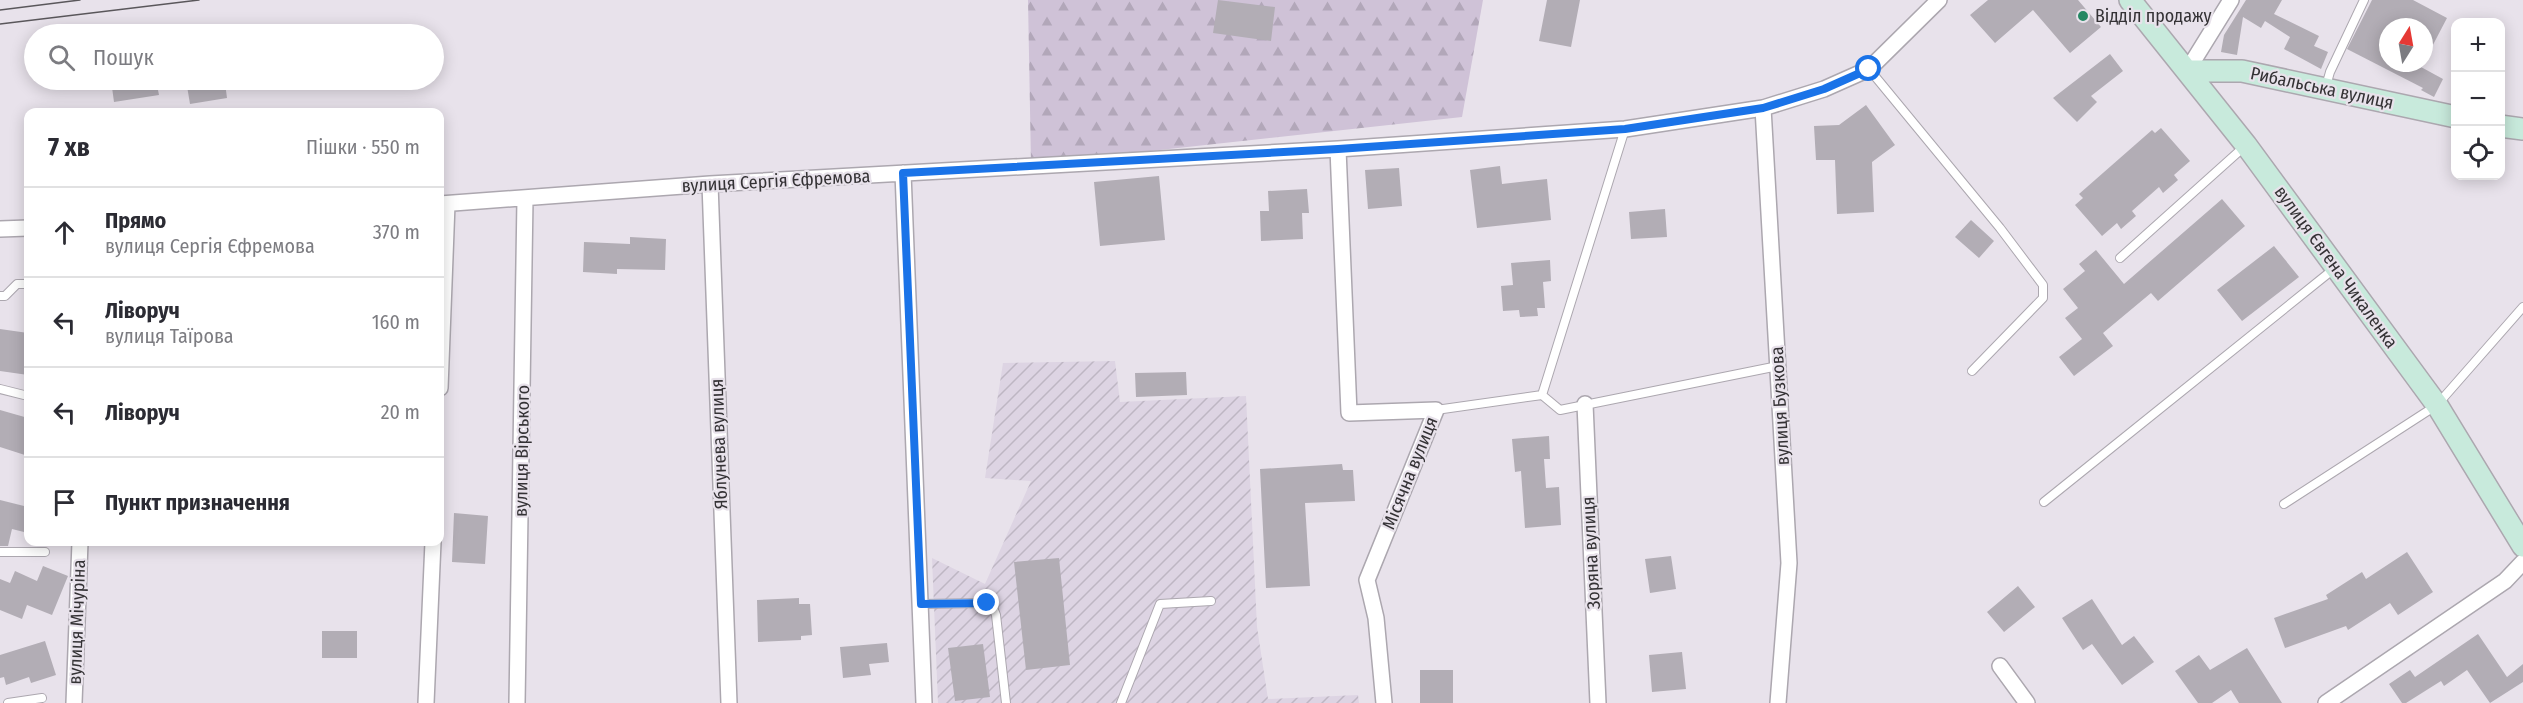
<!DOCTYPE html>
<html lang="uk">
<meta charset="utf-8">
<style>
body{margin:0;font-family:"Fira Sans Condensed",sans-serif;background:#f2f2f3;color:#2b2b33}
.controls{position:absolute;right:18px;top:18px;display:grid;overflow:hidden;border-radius:12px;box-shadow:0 3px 15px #0003}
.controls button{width:54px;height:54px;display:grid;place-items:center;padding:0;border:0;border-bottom:2px solid #e1e1e2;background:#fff;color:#2b2b33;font:30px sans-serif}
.compass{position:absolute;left:2379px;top:18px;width:54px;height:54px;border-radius:50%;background:#fff;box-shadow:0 3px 15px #0003;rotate:11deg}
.stop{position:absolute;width:18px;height:18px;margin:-14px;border:4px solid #1a73e8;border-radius:50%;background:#fff}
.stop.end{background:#1a73e8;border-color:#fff;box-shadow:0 2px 6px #0008}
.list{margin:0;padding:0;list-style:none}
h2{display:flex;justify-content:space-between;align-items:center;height:78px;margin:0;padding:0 24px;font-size:26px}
h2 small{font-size:20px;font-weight:400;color:#7c7c81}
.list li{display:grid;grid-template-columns:39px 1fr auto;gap:18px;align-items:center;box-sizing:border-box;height:90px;padding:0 24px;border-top:2px solid #e1e1e2}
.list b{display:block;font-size:22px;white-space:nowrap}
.list p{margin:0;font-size:20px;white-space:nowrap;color:#7c7c81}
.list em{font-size:20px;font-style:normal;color:#7c7c81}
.icon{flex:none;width:33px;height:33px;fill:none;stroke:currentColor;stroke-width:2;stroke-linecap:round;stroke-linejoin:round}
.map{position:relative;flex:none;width:2523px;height:703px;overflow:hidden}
.search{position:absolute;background:#fff;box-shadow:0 3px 15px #0003;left:24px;top:24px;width:420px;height:66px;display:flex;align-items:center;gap:15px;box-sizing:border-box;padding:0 21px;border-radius:33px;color:#7c7c81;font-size:22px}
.panel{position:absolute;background:#fff;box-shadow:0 3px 15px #0003;left:24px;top:108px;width:420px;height:438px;border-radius:12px}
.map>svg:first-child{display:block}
.industrial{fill:url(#industrial-furrows)}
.forest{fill:url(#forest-firs)}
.building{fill:#b2adb5}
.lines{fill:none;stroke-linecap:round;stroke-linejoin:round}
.lane-casing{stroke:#aca7af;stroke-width:10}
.street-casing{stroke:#aca7af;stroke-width:18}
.secondary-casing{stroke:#aca7af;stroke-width:24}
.lane{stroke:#fff;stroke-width:8}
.street{stroke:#fff;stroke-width:15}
.secondary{stroke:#c8eadc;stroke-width:21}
.tram{stroke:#5a575b;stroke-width:1.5}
.route{stroke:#1a73e8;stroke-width:8}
.poi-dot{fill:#248863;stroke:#e8e2eb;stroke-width:2}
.labels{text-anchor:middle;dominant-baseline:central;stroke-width:4.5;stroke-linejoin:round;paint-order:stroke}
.poi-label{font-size:18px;fill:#343235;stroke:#e8e2eb;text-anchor:start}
.street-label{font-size:18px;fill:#343235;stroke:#e8e2eb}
</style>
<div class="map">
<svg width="2523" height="703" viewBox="0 0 2523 703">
<defs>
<pattern id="industrial-furrows" width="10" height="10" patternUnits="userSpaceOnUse" patternTransform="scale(1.5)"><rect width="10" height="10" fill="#ddd4e3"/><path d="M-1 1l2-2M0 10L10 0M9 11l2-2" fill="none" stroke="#beb6c3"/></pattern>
<pattern id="forest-firs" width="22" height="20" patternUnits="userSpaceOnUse" patternTransform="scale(1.5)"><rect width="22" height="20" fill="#cfc2d7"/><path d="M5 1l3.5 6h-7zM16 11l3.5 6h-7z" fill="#b2a7b9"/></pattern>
</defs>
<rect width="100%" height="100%" fill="#e8e2eb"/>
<path class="industrial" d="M1115,361L1120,402L1246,396L1257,627L1268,699L1358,695L1359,703H938L932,558L985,584L1031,481L985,478L1003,363Z"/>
<path class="forest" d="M1028,0H1483L1462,117L1031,164Z"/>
<path class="building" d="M1218,0L1275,7L1271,41L1213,33Z
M1547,0H1580L1571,47L1539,41Z
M1988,0H2078L2101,27L2070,53L2033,10L1995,43L1970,15Z
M2246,0H2282L2274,14L2319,36L2314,46L2328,52L2321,69L2284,49L2290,37L2265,21L2261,28L2243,17L2237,55L2221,52L2224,35Z
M2372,0H2413L2447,18L2424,62V27H2388V63H2424L2421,67L2443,79L2434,97L2421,90L2423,88L2347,49Z
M2110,54L2123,71L2091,96L2097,102L2077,122L2053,98Z
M111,80H156L159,95L114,102Z
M186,80H206L207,86L225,83L227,98L190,104Z
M1866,105L1895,145L1872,162L1874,212L1837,214L1835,160H1816L1814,126L1839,125Z
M2161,128L2190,161L2174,175L2178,180L2163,193L2159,187L2132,211L2136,216L2121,229L2117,223L2102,236L2075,205L2083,198L2079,194L2152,130L2155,133Z
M1500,166L1502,184L1547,179L1551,220L1477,228L1470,170Z
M1399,168L1402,206L1368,209L1365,170Z
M1159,176L1165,240L1100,246L1094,182Z
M1307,189L1309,213H1302L1303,239L1261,241L1260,211H1269L1268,191Z
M2222,199L2245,226L2158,301L2151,293L2103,333L2113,346L2074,376L2059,357L2082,339L2065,318L2078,308L2063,289L2085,271L2079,264L2096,250L2124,284Z
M1665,209L1667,237L1631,239L1629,212Z
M1971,220L1994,241L1979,258L1955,237Z
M630,237L666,239L665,270L617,269V274L583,272L584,242L630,244Z
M2274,246L2299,277L2242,321L2217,290Z
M1550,260L1551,281L1543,282L1545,308H1537L1538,316L1520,317L1519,310L1503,311L1501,286L1513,285L1511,263Z
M0,329L28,333V375L0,371Z
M1186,372L1187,395L1136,397L1135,373Z
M0,410L28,418V456L0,447Z
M1549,436L1550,459H1544L1546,488L1559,487L1561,525L1525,528L1521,471L1515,472L1512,439Z
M1342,464L1343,470H1353L1355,501L1305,503L1310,586L1266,588L1260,469Z
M0,500L28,507V533L12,529L8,546H0Z
M454,513L488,516L485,564L452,562Z
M2407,552L2433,592L2398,615L2390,603L2348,630L2346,626L2285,648L2274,618L2328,599L2326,595L2362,572L2366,579Z
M1671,556L1676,589L1650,593L1645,559Z
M1059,558L1070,665L1026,670L1014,562Z
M43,566L68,576L52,615L27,605L22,619L0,610V579L10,583L15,571L37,581Z
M2018,586L2035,607L2004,632L1987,612Z
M799,598V604H810L812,635L801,636V640L758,642L757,600Z
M2092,599L2122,645L2134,636L2154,662L2122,685L2092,644L2083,650L2062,618Z
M322,631H357V658H322Z
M2478,634L2507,677L2523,664V682L2490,703L2467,670L2444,686L2441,681L2406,703H2402L2389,684L2410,670L2415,677Z
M45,641L56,675L31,683L29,677L6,685L4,677L0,678V655Z
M887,643L889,662L869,664L871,675L843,678L840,647Z
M983,644L990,697L955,701L948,648Z
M2247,648L2282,703H2239L2231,690L2212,703H2198L2175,671L2199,655L2210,670Z
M1682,652L1686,689L1652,692L1649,655Z
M1420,670H1453V703H1420Z"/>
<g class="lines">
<g class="lane-casing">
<path id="lane" d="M1869,69L2000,228L2043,285V298L1972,371
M2326,86L2330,72L2364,0
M2120,258L2245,146
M0,296H5L17,284H28
M0,389L28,396
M1542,395L1625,129
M1436,410L1542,395L1560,410L1778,366
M2044,502L2335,268
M2284,504L2437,405L2523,307
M0,552H45
M921,604L981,603L992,605L996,615L1006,703
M8,703L42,698
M1121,703L1160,604L1211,601"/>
</g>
<g class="street-casing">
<path id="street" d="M2187,71L2231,0
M1763,108L1789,563L1778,703
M1338,149L1349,413L1436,410L1367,580L1376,618L1384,703
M903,173L924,703
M710,184L729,703
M440,204L710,184L1338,149L1625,129L1763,108L1824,89L1869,69L1939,0
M0,229L28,228
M440,388L447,204
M1585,404L1598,703
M2000,666L2027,703
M74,703L80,542
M426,703L433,542
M517,703L525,199
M2326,703L2505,581L2523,562"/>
</g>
<g class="secondary-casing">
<path id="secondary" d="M2130,0L2246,145L2437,405L2523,546
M2187,71H2242L2456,117
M2500,126L2523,129"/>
</g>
<use href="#lane" class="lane"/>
<use href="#street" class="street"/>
<use href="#secondary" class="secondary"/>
<path class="tram" d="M0,10L80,0
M0,24L199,0"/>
</g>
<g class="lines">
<path class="route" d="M987,603L921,604L903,173L1338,149L1625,129L1763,108L1824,89L1869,69"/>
</g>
<circle class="poi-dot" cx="2083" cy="16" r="6"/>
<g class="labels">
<g class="poi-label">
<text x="2095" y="16">Відділ продажу</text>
</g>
<g class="street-label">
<text transform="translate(2322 88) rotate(12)">Рибальська вулиця</text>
<text transform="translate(776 181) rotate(-3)">вулиця Сергія Єфремова</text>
<text transform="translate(2336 267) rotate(54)">вулиця Євгена Чикаленка</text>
<text transform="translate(1780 406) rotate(-93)">вулиця Бузкова</text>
<text transform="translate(719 444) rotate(-92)">Яблунева вулиця</text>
<text transform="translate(522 451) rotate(-89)">вулиця Вірського</text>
<text transform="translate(1410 473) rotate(-68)">Місячна вулиця</text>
<text transform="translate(1591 553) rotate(-93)">Зоряна вулиця</text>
<text transform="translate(77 622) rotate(-88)">вулиця Мічуріна</text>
</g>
</g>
</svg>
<div class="controls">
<button>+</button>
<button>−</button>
<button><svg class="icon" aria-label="locate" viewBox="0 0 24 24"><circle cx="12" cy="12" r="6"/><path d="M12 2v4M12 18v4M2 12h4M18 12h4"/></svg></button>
</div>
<svg class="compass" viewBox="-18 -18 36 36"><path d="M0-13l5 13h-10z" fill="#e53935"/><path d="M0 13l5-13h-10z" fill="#7c7c81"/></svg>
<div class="stop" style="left:1869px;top:69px"></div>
<div class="stop end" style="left:987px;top:603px"></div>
<div class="search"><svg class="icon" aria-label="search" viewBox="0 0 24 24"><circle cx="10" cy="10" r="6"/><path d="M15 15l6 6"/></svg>Пошук</div>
<section class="panel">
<h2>7 хв<small>Пішки · 550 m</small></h2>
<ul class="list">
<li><svg class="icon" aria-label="ahead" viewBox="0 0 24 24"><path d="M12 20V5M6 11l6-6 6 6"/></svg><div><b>Прямо</b><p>вулиця Сергія Єфремова</p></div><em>370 m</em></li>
<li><svg class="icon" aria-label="left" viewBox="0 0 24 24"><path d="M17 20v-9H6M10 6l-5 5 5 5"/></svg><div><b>Ліворуч</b><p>вулиця Таїрова</p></div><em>160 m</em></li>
<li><svg class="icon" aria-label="left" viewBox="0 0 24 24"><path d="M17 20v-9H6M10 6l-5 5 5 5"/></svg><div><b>Ліворуч</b></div><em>20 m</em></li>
<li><svg class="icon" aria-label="arrive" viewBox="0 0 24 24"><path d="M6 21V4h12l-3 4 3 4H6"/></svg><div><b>Пункт призначення</b></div></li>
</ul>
</section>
</div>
